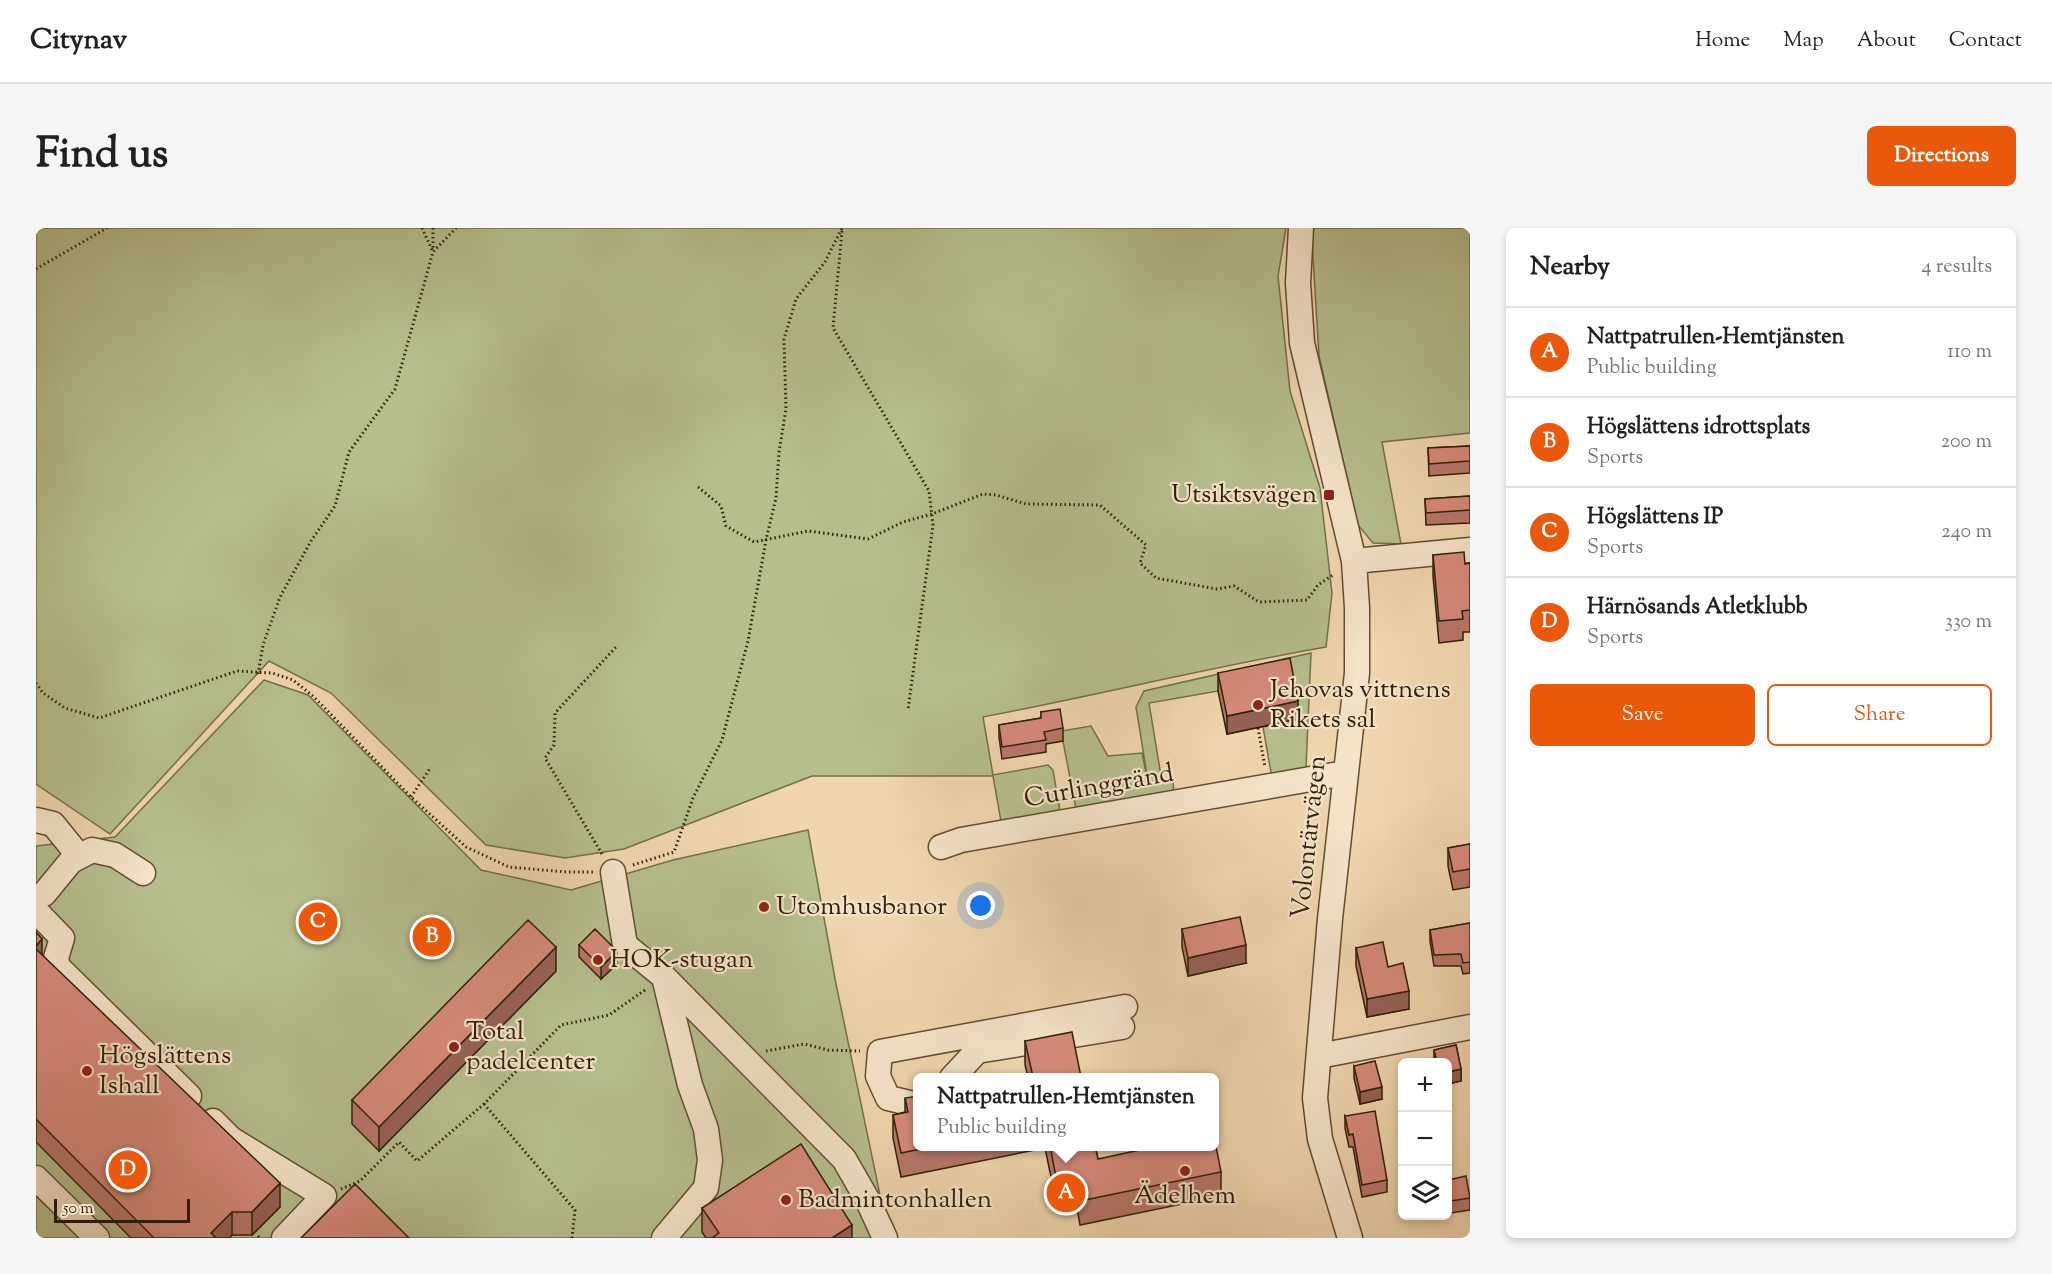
<!DOCTYPE html>
<meta charset="utf-8">
<style>
body{margin:0;font-family:"Sorts Mill Goudy",serif;background:#f6f6f6;color:#202124}
.controls{position:absolute;right:18px;bottom:18px;display:grid;overflow:hidden;border-radius:9px;box-shadow:0 3px 9px #0003}
.controls button{width:54px;height:54px;display:grid;place-items:center;padding:0;border:0;border-bottom:2px solid #e0e0e0;background:#fff;color:#202124;font:30px sans-serif}
.scale{position:absolute;left:18px;bottom:15px;width:136px;box-sizing:border-box;padding-left:6px;border:3px solid #312007;border-top:0;font-size:16px;line-height:21px;white-space:nowrap;color:#312007;-webkit-text-stroke:4px #f5e4ca;paint-order:stroke}
.you{position:absolute;left:945px;top:678px;width:21px;height:21px;margin:-15px;border:4px solid #fff;border-radius:50%;background:#1a73e8;box-shadow:0 0 0 9px #1a73e833}
.badge{display:grid;place-items:center;width:39px;height:39px;border-radius:50%;background:#ea580c;color:#fff;font-size:20px;font-weight:700}
.pin{position:absolute;translate:-50% -50%;border:3px solid #fff;box-shadow:0 2px 6px #0006}
.popup{position:absolute;left:877px;top:845px;width:306px;height:78px;box-sizing:border-box;display:grid;place-content:center;border-radius:9px;background:#fff;filter:drop-shadow(0 2px 4px #0005);font-size:20px;white-space:nowrap;color:#757577}
.popup b{font-size:22px;color:#202124}
.popup::after{content:'';position:absolute;left:50%;top:100%;margin-left:-12px;border:12px solid transparent;border-top-color:#fff}
.list{margin:0;padding:0;list-style:none}
h2{display:flex;justify-content:space-between;align-items:center;height:78px;margin:0;padding:0 24px;font-size:26px}
h2 small{font-size:20px;font-weight:400;color:#757577}
.list li{display:grid;grid-template-columns:39px 1fr auto;gap:18px;align-items:center;box-sizing:border-box;height:90px;padding:0 24px;border-top:2px solid #e0e0e0}
.list b{display:block;font-size:22px;white-space:nowrap}
.list p{margin:0;font-size:20px;white-space:nowrap;color:#757577}
.list em{font-size:20px;font-style:normal;color:#757577}
.actions{display:flex;gap:12px;padding:18px 24px}
.actions a{flex:1;padding:14px 0;border:2px solid #ea580c;border-radius:9px;text-align:center;font-size:21px;color:#ea580c}
.actions .main{background:#ea580c;color:#fff}
.icon{flex:none;width:33px;height:33px;fill:none;stroke:currentColor;stroke-width:2;stroke-linecap:round;stroke-linejoin:round}
.map{position:relative;flex:none;width:1434px;height:1010px;overflow:hidden;border-radius:9px}
header{display:flex;align-items:center;gap:36px;box-sizing:border-box;height:84px;padding:0 30px;background:#fff;border-bottom:2px solid #e0e0e0}
header strong{font-size:28px}
nav{display:flex;gap:33px;margin-inline-start:auto;font-size:21px}
.intro{display:flex;align-items:center;justify-content:space-between;box-sizing:border-box;height:144px;padding:0 36px}
h1{margin:0;font-size:42px}
.button{padding:15px 27px;border-radius:9px;background:#ea580c;color:#fff;font-size:21px;font-weight:700}
main{display:flex;gap:36px;padding:0 36px}
aside{flex:1;background:#fff;border-radius:9px;box-shadow:0 3px 9px #0003}
.map>svg:first-child{display:block}
.green{fill:#b6be8d;stroke:#746f4a;stroke-width:1.5}
.lines{fill:none;stroke-linecap:round;stroke-linejoin:round}
.minor-casing{stroke:#614e31;stroke-width:27}
.path{stroke:#312007;stroke-width:3;stroke-dasharray:1.5 3;stroke-linecap:butt}
.minor{stroke:#f5e4ca;stroke-width:24}
.wall{fill:#b8776a;stroke:#312007;stroke-width:1.5}
.shaded-wall{fill:#966156;stroke:#312007;stroke-width:1.5}
.building{fill:#d68a7b;stroke:#312007;stroke-width:1.5}
.poi-dot{fill:#8f2418;stroke:#f5e4ca;stroke-width:2}
.labels{text-anchor:middle;dominant-baseline:central;stroke-width:4.5;stroke-linejoin:round;paint-order:stroke}
.poi-label{font-size:26px;fill:#312007;stroke:#f5e4ca;text-anchor:start}
.street-label{font-size:26px;fill:#312007;stroke:#f5e4ca}
</style>
<header>
<strong>Citynav</strong>
<nav><a>Home</a><a>Map</a><a>About</a><a>Contact</a></nav>
</header>
<div class="intro"><h1>Find us</h1><a class="button">Directions</a></div>
<main>
<div class="map">
<svg width="1434" height="1010" viewBox="0 0 1434 1010">
<rect width="100%" height="100%" fill="#f0d6ae"/>
<filter id="stains"><feTurbulence type="fractalNoise" baseFrequency=".00333" numOctaves="4"/><feColorMatrix values="0 0 0 0 .2 0 0 0 0 .09 0 0 0 0 .02 0 0 0 .5 -.17"/></filter>
<radialGradient id="worn" r=".72"><stop offset=".6" stop-color="#630" stop-opacity="0"/><stop offset="1" stop-color="#630" stop-opacity=".3"/></radialGradient>
<path class="green" d="M0,0H1250L1242,48L1254,163L1284,260L1296,365L1290,419C1175,439 1062,467 947,489L957,547L1012,537L1017,542L1025,589L966,599L957,548H776L588,621L529,630L450,617L295,465L233,433L74,606L0,556Z
M1278,0H1434V205L1346,214L1365,316L1337,315L1322,297L1283,128L1276,13Z
M1275,425L1270,540L1251,547L1236,550L1227,499L1262,491L1182,463L1113,475L1126,554L1137,553L1138,568L1041,586L1025,503L1055,498L1072,528L1106,525L1113,559L1100,479L1108,463Z
M228,452L272,467L445,642L535,662L637,632L772,602L800,756L853,1010H0V618L79,609Z"/>
<g class="lines">
<g class="minor-casing">
<path id="minor" d="M1265,0L1262,55L1266,115L1318,333L1321,380V445L1294,691L1279,870L1284,911L1314,1010
M1318,333L1434,322
M0,592L17,596L43,628
M905,619L925,612L1309,545
M577,644L589,717L628,749L654,857L670,901L674,932L670,960L628,1010
M0,669L8,666L35,633L56,622L79,627L107,645
M0,683L26,710L20,730L22,739L153,868
M630,751L808,931L831,971L849,1010
M1283,828L1434,799
M916,850L941,823L1086,799
M882,877L852,870L842,848L844,824L1089,779
M177,893L195,911L288,968L248,1010
M0,950L61,1010"/>
</g>
<path class="path" d="M386,0L397,24
M397,0V22
M806,3L797,100L893,263L897,297L872,482
M0,41L71,0
M662,259L685,278L690,298L718,314L772,303L832,311L867,294L896,286L947,266L960,267L990,276L1064,277L1110,317L1104,335L1120,350L1181,361L1198,358L1223,374L1271,372L1282,357L1297,347
M222,446L227,417L244,369L275,313L299,278L313,224L359,161L397,24L420,0
M0,455L7,465L29,480L63,490L201,443L236,445L257,452L278,469L375,569L430,619L473,639L530,644H558
M1222,500L1229,539
M375,569L395,539
M566,626L509,530L518,517L519,485L580,419
M597,637L638,624L657,570L686,512L712,413L730,312L740,270L743,224L750,181L748,111L760,71L789,34L806,0
M730,823L768,816L792,822L824,823
M448,876L539,982L536,1010
M305,961L324,953L363,914L381,933L448,876L525,797L573,787L609,762
M222,1008L224,1010"/>
<use href="#minor" class="minor"/>
</g>
<path class="wall" d="M1434,218V245L1393,248L1392,220Z
M1434,268V295L1390,297L1389,271Z
M1397,327L1429,336L1434,335V404H1427V412L1403,415L1397,348Z
M1182,445L1262,491L1191,506L1182,463Z
M1005,484L1027,500V513L1010,516V524L966,531L963,509V497L1005,490Z
M1434,616V659L1417,662L1412,638V620Z
M1434,695V745L1427,746L1425,738H1398L1394,713V702Z
M1146,701L1210,735L1152,748L1146,719Z
M0,704L6,727L244,979L216,1007H196L193,1010H95L0,914Z
M543,717L581,736L565,751L543,729Z
M1320,720L1373,781L1331,789L1320,738Z
M520,743L343,923L316,896V872Z
M989,813L1045,849H992L989,837Z
M1420,817L1425,841V853L1412,856V834H1398V822Z
M1318,838L1346,871L1324,876L1318,850Z
M869,870L882,918H1059L1062,931L1185,944V968L1044,997L1039,969L1020,973L1009,920L865,949L857,910V887L869,884Z
M1309,888L1351,952V964L1326,969L1317,919H1313L1309,900Z
M1412,952L1434,968V982L1415,985L1412,967Z
M666,980L816,1010H670L666,1004Z"/>
<path class="shaded-wall" d="M1262,473V491L1191,506V488Z
M6,711V734L0,741V718Z
M1210,717V735L1152,748V730Z
M520,719V743L343,923V899Z
M581,723V736L565,751V739Z
M1373,763V781L1331,789V771Z
M1425,841V853L1412,856V844Z
M1346,859V871L1324,876V864Z
M1039,945V969L1020,973V949Z
M244,955V979L216,1007V984Z
M196,984V1007L193,1010H175V1005Z
M816,997V1010H796Z"/>
<path class="building" d="M1434,218V233L1393,236L1392,220Z
M1434,268V282L1390,285L1389,271Z
M1428,324L1429,336L1434,335V382L1426,383L1427,391L1403,393L1397,327Z
M1254,430L1262,473L1191,488L1182,445Z
M1024,481L1027,500L1008,504L1010,512L966,519L963,497L1005,490V484Z
M1434,616V641L1417,644L1412,620Z
M1204,689L1210,717L1152,730L1146,701Z
M492,692L520,719L343,899L316,872Z
M1434,695V734L1427,735L1425,726L1398,727L1394,702Z
M559,701L581,723L565,739L543,717Z
M0,704L6,711L0,718Z
M1347,714L1352,739L1367,735L1373,763L1331,771L1320,720Z
M0,721L244,955L216,984H196L175,1005L180,1010H118L0,891Z
M1036,804L1045,849H997L989,813Z
M1420,817L1425,841L1412,844V834H1401L1398,822Z
M1339,833L1346,859L1324,864L1318,838Z
M882,868V918H899L865,925L857,887L872,884L869,870Z
M1339,883L1351,952L1326,957L1317,906L1313,907L1309,888Z
M1179,913L1185,944L1044,973L1039,945L1020,949L1014,918H1059L1062,931L1122,918H1179Z
M765,916L816,997L796,1010H676L683,1005L666,980Z
M1430,948L1434,970L1415,973L1412,952Z
M319,956L373,1010H265Z"/>
<g class="poi-dot">
<rect x="1287" y="261" width="12" height="12" rx="3"/>
<circle cx="1222" cy="477" r="6"/>
<circle cx="728" cy="679" r="6"/>
<circle cx="562" cy="732" r="6"/>
<circle cx="418" cy="819" r="6"/>
<circle cx="51" cy="843" r="6"/>
<circle cx="1149" cy="943" r="6"/>
<circle cx="750" cy="972" r="6"/>
</g>
<g class="labels">
<g class="poi-label">
<text x="1281" y="267" text-anchor="end">Utsiktsvägen</text>
<text x="1234" y="462">Jehovas vittnens<tspan x="1234" dy="30">Rikets sal</tspan></text>
<text x="740" y="679">Utomhusbanor</text>
<text x="574" y="732">HOK-stugan</text>
<text x="430" y="804">Total<tspan x="430" dy="30">padelcenter</tspan></text>
<text x="63" y="828">Högslättens<tspan x="63" dy="30">Ishall</tspan></text>
<text x="1149" y="968" text-anchor="middle">Ädelhem</text>
<text x="762" y="972">Badmintonhallen</text>
</g>
<g class="street-label">
<text transform="translate(1063 559) rotate(-10)">Curlinggränd</text>
<text transform="translate(1274 609) rotate(-84)">Volontärvägen</text>
</g>
</g>
<rect width="100%" height="100%" filter="url(#stains)"/>
<rect width="100%" height="100%" fill="url(#worn)"/>
</svg>
<div class="controls">
<button>+</button>
<button>−</button>
<button><svg class="icon" aria-label="layers" viewBox="0 0 24 24"><path d="M12 4l9 5-9 5-9-5zM3 14l9 5 9-5"/></svg></button>
</div>
<div class="scale">50 m</div>
<div class="you"></div>
<div class="pin badge" style="left:1030px;top:965px">A</div>
<div class="popup"><b>Nattpatrullen-Hemtjänsten</b>Public building</div>
<div class="pin badge" style="left:396px;top:709px">B</div>
<div class="pin badge" style="left:282px;top:694px">C</div>
<div class="pin badge" style="left:92px;top:942px">D</div>
</div>
<aside>
<h2>Nearby<small>4 results</small></h2>
<ul class="list">
<li><span class="badge">A</span><div><b>Nattpatrullen-Hemtjänsten</b><p>Public building</p></div><em>110 m</em></li>
<li><span class="badge">B</span><div><b>Högslättens idrottsplats</b><p>Sports</p></div><em>200 m</em></li>
<li><span class="badge">C</span><div><b>Högslättens IP</b><p>Sports</p></div><em>240 m</em></li>
<li><span class="badge">D</span><div><b>Härnösands Atletklubb</b><p>Sports</p></div><em>330 m</em></li>
</ul>
<div class="actions"><a class="main">Save</a><a>Share</a></div>
</aside>
</main>
